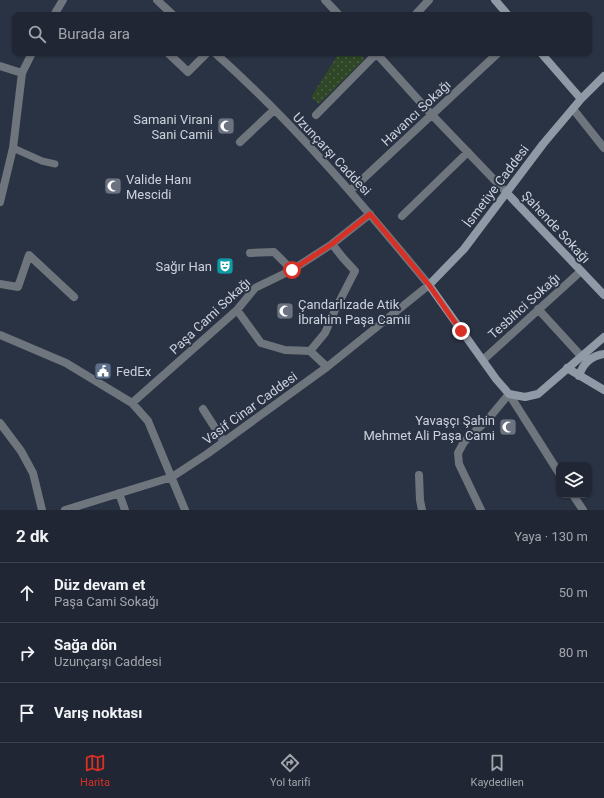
<!DOCTYPE html>
<html lang="tr">
<meta charset="utf-8">
<style>
body{margin:0;font-family:Roboto,sans-serif;background:#2d323f;color:#f1f3f6}
.controls{position:absolute;right:12px;bottom:12px;display:grid;overflow:hidden;border-radius:8px;box-shadow:0 1px 3px #0004}
.controls button{width:36px;height:36px;display:grid;place-items:center;padding:0;border:0;border-bottom:1px solid #3d434e;background:#202633;color:#f1f3f6;font:20px sans-serif}
.stop{position:absolute;width:12px;height:12px;margin:-9px;border:3px solid #d93025;border-radius:50%;background:#fff}
.stop.end{background:#d93025;border-color:#fff;box-shadow:0 1px 4px #0008}
.list{margin:0;padding:0;list-style:none}
h2{display:flex;justify-content:space-between;align-items:center;height:52px;margin:0;padding:0 16px;font-size:17px}
h2 small{font-size:13px;font-weight:400;color:#a2a5ac}
.list li{display:grid;grid-template-columns:26px 1fr auto;gap:12px;align-items:center;box-sizing:border-box;height:60px;padding:0 16px;border-top:1px solid #3d434e}
.list b{display:block;font-size:15px;white-space:nowrap}
.list p{margin:0;font-size:13px;white-space:nowrap;color:#a2a5ac}
.list em{font-size:13px;font-style:normal;color:#a2a5ac}
.icon{flex:none;width:22px;height:22px;fill:none;stroke:currentColor;stroke-width:2;stroke-linecap:round;stroke-linejoin:round}
.map{position:relative;flex:none;width:604px;height:510px;overflow:hidden}
.search{position:absolute;background:#202633;box-shadow:0 1px 3px #0004;left:12px;right:12px;top:12px;height:44px;display:flex;align-items:center;gap:10px;box-sizing:border-box;padding:0 14px;border-radius:8px;color:#a2a5ac;font-size:15px}
.sheet{height:232px;background:#202633}
nav{display:flex;justify-content:space-around;align-items:center;box-sizing:border-box;height:56px;border-top:1px solid #3d434e;background:#202633;font-size:11px;color:#a2a5ac}
nav a{display:grid;justify-items:center;gap:2px}
nav .on{color:#d93025}
.map>svg:first-child{display:block}
.park{fill:url(#park-dots)}
.lines{fill:none;stroke-linecap:round;stroke-linejoin:round}
.lane{stroke:#6f757d;stroke-width:7}
.street{stroke:#6f757d;stroke-width:8}
.secondary{stroke:#909aa7;stroke-width:8}
.route{stroke:#d93025;stroke-width:5}
.labels{text-anchor:middle;dominant-baseline:central;stroke-width:4;stroke-linejoin:round;paint-order:stroke}
.street-label{font-size:13px;fill:#ccd2dd;stroke:#2a3344}
.poi-label{font-size:13px;fill:#ccd2dd;stroke:#2a3344;text-anchor:end}
</style>
<div class="map">
<svg width="604" height="510" viewBox="0 0 604 510">
<defs>
<pattern id="park-dots" width="8" height="8" patternUnits="userSpaceOnUse"><rect width="8" height="8" fill="#2f4627"/><path d="M2 2h.1M6 6h.1" fill="none" stroke="#4c6046" stroke-width="1.8" stroke-linecap="round"/></pattern>
</defs>
<rect width="100%" height="100%" fill="#2a3344"/>
<path class="park" d="M339,53H359L365,59L319,104L311,97Z"/>
<g class="lines">
<path class="lane" d="M13,148L42,161L55,164"/>
<path class="street" d="M157,0L173,15
M325,0L339,15
M54,15L63,0
M415,15L429,0
M168,53L188,72L207,53
M376,53L432,115L506,192
M0,66L22,73
M573,109L604,148
M316,115L377,53
M240,142L274,110
M350,191L498,53
M0,202L13,148L22,73L32,53
M402,216L468,152
M250,253L274,252L292,270
M0,284L18,287L29,255L74,297
M538,309L581,356
M237,310L261,343L285,350L310,351L327,367
M0,335L66,363L132,403L148,421L185,510
M310,351L325,333L335,310L355,271L343,258L332,244
M483,360L581,271
M132,403L237,310L255,288L292,270L332,244L370,214
M203,409L224,442
M0,423L21,451L33,473L42,510
M419,475L420,500L422,510
M119,493L125,510
M573,495L583,510
M65,510L172,477L207,454L327,367L429,285C362,204 294,123 215,53
M481,510L459,464L458,453L464,442L489,418L509,394L559,473"/>
<path class="secondary" d="M495,0L508,15
M541,53L581,99
M604,76L581,99L543,144L464,249L429,285L496,379L509,394L525,397L538,394L604,337
M506,192L604,295
M567,368L604,390
M579,376C583,363 591,356 604,354"/>
</g>
<g class="lines">
<path class="route" d="M292,270L332,244L370,214L429,285L461,331"/>
</g>
<defs>
<g id="mosque-square" transform="scale(0.9)"><rect x="-9" y="-9" width="18" height="18" rx="4" fill="#6b7280" stroke="#2a3344"/><path d="M3.5-4.9A6 6 0 1 0 3.5 4.9A5 5 0 1 1 3.5-4.9Z" fill="#fff"/></g>
<g id="theatre-square" transform="scale(0.9)"><rect x="-9" y="-9" width="18" height="18" rx="4" fill="#0f9aa8" stroke="#2a3344"/><path d="M-5-5.5Q0-4 5-5.5V0Q5 5 0 6Q-5 5-5 0ZM-3.3-2.5H-1v1.5H-3.3ZM1-2.5H3.3v1.5H1ZM-2.8 1Q0 5.5 2.8 1Z" fill="#fff"/></g>
<g id="civic-square" transform="scale(0.9)"><rect x="-9" y="-9" width="18" height="18" rx="4" fill="#5c6f8a" stroke="#2a3344"/><path d="M-.6-6.5H3V-4.5H.6V-3L4-1V1h2V6H-6V1h2V-1L-.6-3ZM-1.2 2.5V6h2.4V2.5Z" fill="#fff"/></g>
</defs>
<g fill-rule="evenodd">
<use href="#mosque-square" x="226" y="126"/>
<use href="#mosque-square" x="113" y="186"/>
<use href="#theatre-square" x="225" y="266"/>
<use href="#mosque-square" x="285" y="311"/>
<use href="#civic-square" x="103" y="371"/>
<use href="#mosque-square" x="508" y="427"/>
</g>
<g class="labels">
<g class="street-label">
<text transform="translate(416 113) rotate(-43)">Havancı Sokağı</text>
<text transform="translate(332 154) rotate(47)">Uzunçarşı Caddesi</text>
<text transform="translate(496 186) rotate(-53)">İsmetiye Caddesi</text>
<text transform="translate(556 227) rotate(47)">Şahende Sokağı</text>
<text transform="translate(524 306) rotate(-42)">Tesbihci Sokağı</text>
<text transform="translate(210 316) rotate(-43)">Paşa Cami Sokağı</text>
<text transform="translate(250 408) rotate(-36)">Vasif Cinar Caddesi</text>
</g>
<g class="poi-label">
<text x="213" y="119">Samani Virani<tspan x="213" dy="15">Sani Camii</tspan></text>
<text x="126" y="179" text-anchor="start">Valide Hanı<tspan x="126" dy="15">Mescidi</tspan></text>
<text x="212" y="266">Sağır Han</text>
<text x="298" y="304" text-anchor="start">Çandarlızade Atik<tspan x="298" dy="15">İbrahim Paşa Camii</tspan></text>
<text x="116" y="371" text-anchor="start">FedEx</text>
<text x="495" y="420">Yavaşçı Şahin<tspan x="495" dy="15">Mehmet Ali Paşa Cami</tspan></text>
</g>
</g>
</svg>
<div class="controls">
<button><svg class="icon" aria-label="layers" viewBox="0 0 24 24"><path d="M12 4l9 5-9 5-9-5zM3 14l9 5 9-5"/></svg></button>
</div>
<div class="stop" style="left:292px;top:270px"></div>
<div class="stop end" style="left:461px;top:331px"></div>
<div class="search"><svg class="icon" aria-label="search" viewBox="0 0 24 24"><circle cx="10" cy="10" r="6"/><path d="M15 15l6 6"/></svg>Burada ara</div>
</div>
<section class="sheet">
<h2>2 dk<small>Yaya · 130 m</small></h2>
<ul class="list">
<li><svg class="icon" aria-label="ahead" viewBox="0 0 24 24"><path d="M12 20V5M6 11l6-6 6 6"/></svg><div><b>Düz devam et</b><p>Paşa Cami Sokağı</p></div><em>50 m</em></li>
<li><svg class="icon" aria-label="right" viewBox="0 0 24 24"><path d="M7 20v-9h11M14 6l5 5-5 5"/></svg><div><b>Sağa dön</b><p>Uzunçarşı Caddesi</p></div><em>80 m</em></li>
<li><svg class="icon" aria-label="arrive" viewBox="0 0 24 24"><path d="M6 21V4h12l-3 4 3 4H6"/></svg><div><b>Varış noktası</b></div></li>
</ul>
</section>
<nav>
<a class="on"><svg class="icon" aria-label="map" viewBox="0 0 24 24"><path d="M3 6l6-2 6 2 6-2v14l-6 2-6-2-6 2zM9 4v14M15 6v14"/></svg>Harita</a>
<a><svg class="icon" aria-label="directions" viewBox="0 0 24 24"><path d="M12 3l9 9-9 9-9-9zM9 14v-3h6M13 9l2 2-2 2"/></svg>Yol tarifi</a>
<a><svg class="icon" aria-label="saved" viewBox="0 0 24 24"><path d="M7 4h10v16l-5-4-5 4z"/></svg>Kaydedilen</a>
</nav>
